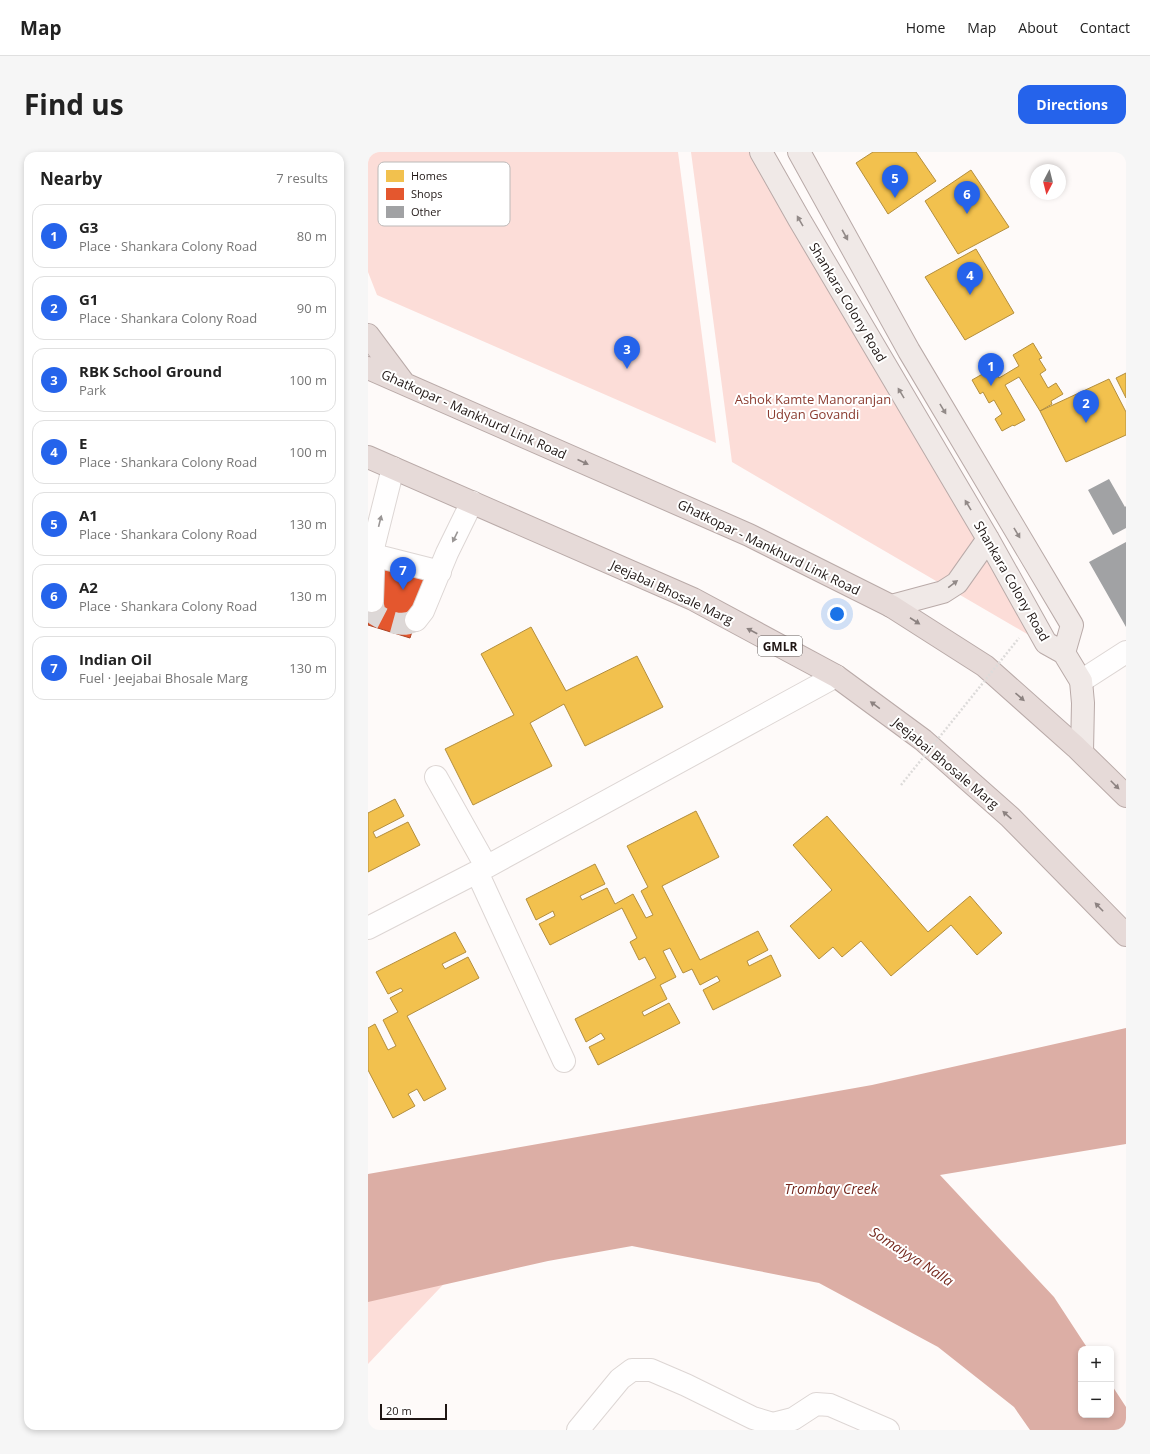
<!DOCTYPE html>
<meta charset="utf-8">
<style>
body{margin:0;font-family:"Open Sans",sans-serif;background:#f6f6f6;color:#222}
.controls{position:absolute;right:12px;bottom:12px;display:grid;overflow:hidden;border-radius:8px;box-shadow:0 2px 6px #0003}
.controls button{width:36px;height:36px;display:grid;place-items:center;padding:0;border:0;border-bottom:1px solid #e0e0e0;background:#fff;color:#222;font:20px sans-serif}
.compass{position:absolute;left:662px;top:12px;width:36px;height:36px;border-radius:50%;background:#fff;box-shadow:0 2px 6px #0003;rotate:187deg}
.scale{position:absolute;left:12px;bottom:10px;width:67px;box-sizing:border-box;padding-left:4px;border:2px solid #1f1614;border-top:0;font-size:11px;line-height:14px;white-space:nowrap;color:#1f1614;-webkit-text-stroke:3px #fff;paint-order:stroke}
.you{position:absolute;left:469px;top:462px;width:14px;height:14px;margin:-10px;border:3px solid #fff;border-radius:50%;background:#1a73e8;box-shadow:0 0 0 6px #1a73e833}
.badge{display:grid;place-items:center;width:26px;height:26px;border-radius:50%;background:#2563eb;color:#fff;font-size:13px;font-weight:700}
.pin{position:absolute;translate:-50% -33px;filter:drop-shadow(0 1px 2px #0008)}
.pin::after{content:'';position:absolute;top:21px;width:14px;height:12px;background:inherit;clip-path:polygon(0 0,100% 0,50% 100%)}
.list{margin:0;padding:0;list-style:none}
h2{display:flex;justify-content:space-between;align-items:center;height:52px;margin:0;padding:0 16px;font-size:17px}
h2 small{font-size:13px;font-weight:400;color:#767676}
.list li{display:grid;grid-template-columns:26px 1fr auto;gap:12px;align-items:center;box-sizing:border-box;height:64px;margin:0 8px 8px;padding:0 8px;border:1px solid #e0e0e0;border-radius:12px}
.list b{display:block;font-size:15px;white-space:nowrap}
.list p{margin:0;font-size:13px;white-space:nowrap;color:#767676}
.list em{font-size:13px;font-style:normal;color:#767676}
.map{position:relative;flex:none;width:758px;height:1278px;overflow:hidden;border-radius:12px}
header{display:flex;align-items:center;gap:24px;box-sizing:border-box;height:56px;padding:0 20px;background:#fff;border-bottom:1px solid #e0e0e0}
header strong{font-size:19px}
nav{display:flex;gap:22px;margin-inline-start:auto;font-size:14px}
.intro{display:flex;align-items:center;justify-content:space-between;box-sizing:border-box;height:96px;padding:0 24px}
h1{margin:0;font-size:28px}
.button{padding:10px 18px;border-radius:12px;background:#2563eb;color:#fff;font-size:14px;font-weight:700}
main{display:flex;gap:24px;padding:0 24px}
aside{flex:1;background:#fff;border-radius:12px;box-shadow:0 2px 6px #0003}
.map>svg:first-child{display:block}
.green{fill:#fcddd8}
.water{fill:#dcaea5}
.homes{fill:#f2c14e;stroke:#b38e3d}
.shops{fill:#e4572e;stroke:#a94426}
.building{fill:#a1a2a4}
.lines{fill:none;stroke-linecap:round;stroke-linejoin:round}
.minor-tunnel{stroke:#ddd8d7;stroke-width:22;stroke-dasharray:22 11;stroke-linecap:butt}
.minor-casing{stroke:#ddd6d4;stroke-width:24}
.major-casing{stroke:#b9aaa8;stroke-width:24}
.highway-casing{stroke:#b9aaa8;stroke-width:24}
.minor{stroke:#fffefe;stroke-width:22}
.major{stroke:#f0e9e7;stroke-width:22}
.highway{stroke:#e6dad8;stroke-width:22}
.path-bridge{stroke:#dddbda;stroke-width:2.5;stroke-dasharray:2 2;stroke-linecap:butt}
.oneway{fill:#928a88}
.oneway2{fill:#8c8280}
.oneway3{fill:#9a9695}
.labels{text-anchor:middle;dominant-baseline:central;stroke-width:4;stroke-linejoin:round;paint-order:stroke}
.shield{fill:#fff;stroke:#625c5a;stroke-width:1}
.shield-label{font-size:12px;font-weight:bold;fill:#1f1614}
.street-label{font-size:13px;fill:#1f1614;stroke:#fff}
.park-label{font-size:13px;fill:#8b3c30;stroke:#fff}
.water-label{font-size:14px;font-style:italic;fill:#74271c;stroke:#fff}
.key{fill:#fff;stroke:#bcb9b8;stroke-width:1}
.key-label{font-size:11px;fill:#1f1614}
</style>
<header>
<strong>Map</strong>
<nav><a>Home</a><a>Map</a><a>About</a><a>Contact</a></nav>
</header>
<div class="intro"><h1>Find us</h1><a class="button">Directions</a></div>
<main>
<aside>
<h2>Nearby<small>7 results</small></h2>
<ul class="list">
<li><span class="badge">1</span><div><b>G3</b><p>Place · Shankara Colony Road</p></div><em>80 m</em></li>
<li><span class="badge">2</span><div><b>G1</b><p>Place · Shankara Colony Road</p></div><em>90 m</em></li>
<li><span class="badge">3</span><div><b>RBK School Ground</b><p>Park</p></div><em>100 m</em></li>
<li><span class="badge">4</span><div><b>E</b><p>Place · Shankara Colony Road</p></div><em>100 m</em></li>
<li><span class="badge">5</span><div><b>A1</b><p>Place · Shankara Colony Road</p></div><em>130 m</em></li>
<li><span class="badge">6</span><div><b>A2</b><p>Place · Shankara Colony Road</p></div><em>130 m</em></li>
<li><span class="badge">7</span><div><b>Indian Oil</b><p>Fuel · Jeejabai Bhosale Marg</p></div><em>130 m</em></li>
</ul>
</aside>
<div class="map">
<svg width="758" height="1278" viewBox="0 0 758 1278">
<rect width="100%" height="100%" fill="#fefaf9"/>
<path class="green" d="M0,0H310L348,291L9,143L0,120Z
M323,0H396L666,486L364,310Z
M88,1119L0,1212V1144Z"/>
<path class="water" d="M758,876V992L572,1023L686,1145L720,1197H713V1263H743V1232L758,1255V1278H662L646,1255L570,1195L451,1131L264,1094L180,1109L0,1150V1022L504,933Z"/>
<path class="homes" d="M505,0H548L568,29L520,62L488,11Z
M603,18L641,75L590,102L557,49Z
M608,97L646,161L597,188L557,125Z
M665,191L674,206L671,207L678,218L672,222L680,236L688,231L695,242L683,249L684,252L672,259L651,225L637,233L657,268L646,274L645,273L634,279L627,267L634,262L626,248L621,251L615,240L612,242L604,228L625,216L631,226L651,214L645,203Z
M758,221V246L748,226Z
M741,227L758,260V283L698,310L672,259Z
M163,475L198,539L269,504L295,555L217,594L196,552L162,571L184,614L105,653L77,597L146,563L113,502Z
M27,647L36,664L5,680L8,686L40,670L52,693L0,720V661Z
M328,659L351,705L294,734L332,808L390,779L400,798L379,809L381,814L403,803L413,824L345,858L335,838L352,829L349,824L332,833L324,817L315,821L302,796L295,799L308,825L292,833L299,847L274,860L276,864L301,851L312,871L230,913L221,895L237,887L233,881L218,890L207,867L288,826L277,805L271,808L262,790L269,786L254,756L182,793L171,772L187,764L185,759L168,768L158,747L227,712L237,732L212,744L214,748L239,736L247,752L265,742L278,766L285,763L273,739L280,735L259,694Z
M459,664L560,780L602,744L634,781L609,803L583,773L523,824L493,789L474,805L465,795L451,807L422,774L464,738L425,693Z
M87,780L98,800L74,812L77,817L100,805L111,826L39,864L78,937L56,949L49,937L40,942L47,954L25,966L0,918V876L7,872L20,898L28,894L15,868L30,860L22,846L35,839L33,836L20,842L8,820Z"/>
<path class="shops" d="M16,408L62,421L42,486L0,473V467Z"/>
<path class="building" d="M741,327L757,355L758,354V376L745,383L720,338Z
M758,390V475L721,410Z"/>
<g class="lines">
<path class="minor-tunnel" d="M4,449L7,462C19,470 34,476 48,468"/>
<g class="minor-casing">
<path id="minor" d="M5,403L72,420
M4,449L6,392L25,316
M48,468L55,459L79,401L104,350
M713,529L758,500
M68,625L118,714
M109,720L196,909
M0,776L109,720L468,524
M210,1278L252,1227L264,1218H283L318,1233L385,1266L405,1272L425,1267L448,1252L462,1253L520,1278"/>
</g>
<g class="major-casing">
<path id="major" d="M393,0L431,67L620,387L678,491L696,501
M431,0L541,199L704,473L696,501
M523,454L575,440L589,431L620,387
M696,501L713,529L715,551L714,600"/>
</g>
<g class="highway-casing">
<path id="highway" d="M0,183L35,230
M0,216L381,383L523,454L617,514L708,595L758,644
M0,305L325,447L468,524L555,588L642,665L758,783"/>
</g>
<use href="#minor" class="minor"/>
<use href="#major" class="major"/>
<use href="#highway" class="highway"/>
<path class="path-bridge" d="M533,633L651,486"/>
</g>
<defs><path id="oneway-solid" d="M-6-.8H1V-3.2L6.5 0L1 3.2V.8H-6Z"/></defs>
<g class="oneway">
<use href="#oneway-solid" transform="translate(432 69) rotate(-120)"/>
<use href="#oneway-solid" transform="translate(477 83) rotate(61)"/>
<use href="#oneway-solid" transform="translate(533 241) rotate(-121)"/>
<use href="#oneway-solid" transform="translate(575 257) rotate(59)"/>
<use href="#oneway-solid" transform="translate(600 353) rotate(-121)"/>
<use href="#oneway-solid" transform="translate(649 381) rotate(59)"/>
<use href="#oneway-solid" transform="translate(585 432) rotate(-37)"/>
</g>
<g class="oneway2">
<use href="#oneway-solid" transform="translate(215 310) rotate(24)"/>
<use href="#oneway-solid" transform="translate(547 469) rotate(33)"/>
<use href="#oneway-solid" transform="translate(384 479) rotate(-152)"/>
<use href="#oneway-solid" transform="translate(652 545) rotate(41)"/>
<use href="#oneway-solid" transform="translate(507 553) rotate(-144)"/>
<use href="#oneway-solid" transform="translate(747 633) rotate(45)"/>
<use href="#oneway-solid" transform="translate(639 663) rotate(-138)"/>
<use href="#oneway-solid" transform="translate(731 755) rotate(-134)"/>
</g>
<g class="oneway3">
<use href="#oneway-solid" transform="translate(12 369) rotate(-76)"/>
<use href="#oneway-solid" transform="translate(87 385) rotate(116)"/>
</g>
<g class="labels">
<rect class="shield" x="390" y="484" width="44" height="20" rx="3"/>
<g class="shield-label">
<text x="412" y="494">GMLR</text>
</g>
<g class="street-label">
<text transform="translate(480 150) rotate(59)">Shankara Colony Road</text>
<text transform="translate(106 262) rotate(24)">Ghatkopar - Mankhurd Link Road</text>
<text transform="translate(401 395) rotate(26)">Ghatkopar - Mankhurd Link Road</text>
<text transform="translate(644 429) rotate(60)">Shankara Colony Road</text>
<text transform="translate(304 440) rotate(25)">Jeejabai Bhosale Marg</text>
<text transform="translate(578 611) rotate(40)">Jeejabai Bhosale Marg</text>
</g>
<g class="park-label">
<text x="445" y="247">Ashok Kamte Manoranjan<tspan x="445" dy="15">Udyan Govandi</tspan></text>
</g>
<g class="water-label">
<text x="463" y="1036">Trombay Creek</text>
<text transform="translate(544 1104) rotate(33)">Somaiyya Nalla</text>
</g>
</g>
<rect x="10" y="10" width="132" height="64" rx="6" class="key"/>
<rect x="18" y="18" width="18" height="12" fill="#f2c14e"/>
<rect x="18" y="36" width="18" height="12" fill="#e4572e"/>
<rect x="18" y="54" width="18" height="12" fill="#a1a2a4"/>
<g class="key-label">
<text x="43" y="28">Homes</text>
<text x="43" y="46">Shops</text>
<text x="43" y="64">Other</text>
</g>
</svg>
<div class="controls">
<button>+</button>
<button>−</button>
</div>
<svg class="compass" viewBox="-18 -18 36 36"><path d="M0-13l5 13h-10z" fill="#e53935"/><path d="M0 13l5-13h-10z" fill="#767676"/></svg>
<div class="scale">20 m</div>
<div class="you"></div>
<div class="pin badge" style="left:623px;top:234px">1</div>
<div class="pin badge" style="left:718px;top:271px">2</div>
<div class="pin badge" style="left:259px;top:217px">3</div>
<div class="pin badge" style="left:602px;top:143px">4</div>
<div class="pin badge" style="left:527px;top:46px">5</div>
<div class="pin badge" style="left:599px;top:62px">6</div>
<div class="pin badge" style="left:35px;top:438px">7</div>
</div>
</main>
